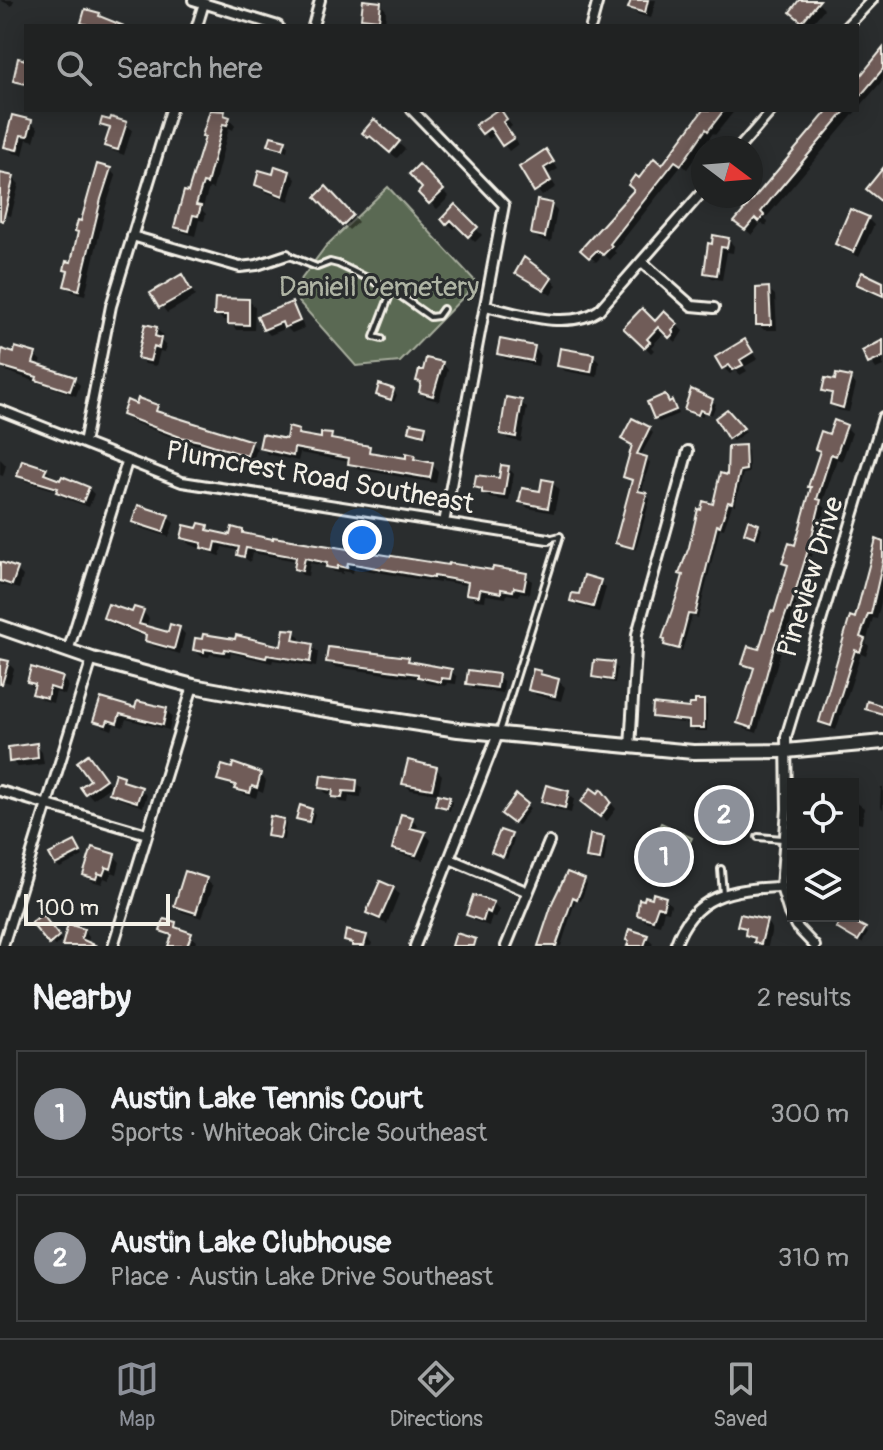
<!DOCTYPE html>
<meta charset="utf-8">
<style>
body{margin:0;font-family:Pangolin,sans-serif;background:#282a2a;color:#f1f3f6}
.controls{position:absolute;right:24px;bottom:24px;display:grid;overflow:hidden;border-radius:0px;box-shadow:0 4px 20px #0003}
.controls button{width:72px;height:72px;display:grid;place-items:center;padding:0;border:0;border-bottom:2px solid #3d3f40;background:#202222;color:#f1f3f6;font:40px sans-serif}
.compass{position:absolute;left:691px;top:136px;width:72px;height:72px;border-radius:50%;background:#202222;box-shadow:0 4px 20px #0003;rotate:106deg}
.scale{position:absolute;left:24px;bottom:20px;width:146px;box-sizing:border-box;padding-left:8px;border:4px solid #f4f1e8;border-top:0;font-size:22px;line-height:28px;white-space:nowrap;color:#f4f1e8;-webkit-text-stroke:6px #2a2d2e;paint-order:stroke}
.you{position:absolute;left:362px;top:540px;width:28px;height:28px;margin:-20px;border:6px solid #fff;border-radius:50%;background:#1a73e8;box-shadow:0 0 0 12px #1a73e833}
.badge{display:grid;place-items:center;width:52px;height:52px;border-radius:50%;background:#8c9099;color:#fff;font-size:26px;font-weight:700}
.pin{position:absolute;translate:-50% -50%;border:4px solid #fff;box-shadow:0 2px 8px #0006}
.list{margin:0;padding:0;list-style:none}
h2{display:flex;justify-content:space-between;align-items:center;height:104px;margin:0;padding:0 32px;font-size:34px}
h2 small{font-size:26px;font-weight:400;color:#a2a4a5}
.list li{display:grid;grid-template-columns:52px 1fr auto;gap:24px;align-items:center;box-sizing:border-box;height:128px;margin:0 16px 16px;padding:0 16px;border:2px solid #3d3f40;border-radius:0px}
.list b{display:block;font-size:30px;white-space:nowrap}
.list p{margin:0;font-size:26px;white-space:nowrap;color:#a2a4a5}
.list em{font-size:26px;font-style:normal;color:#a2a4a5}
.icon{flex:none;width:44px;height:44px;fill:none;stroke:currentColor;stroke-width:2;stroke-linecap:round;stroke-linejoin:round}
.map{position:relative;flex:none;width:883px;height:946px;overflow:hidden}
.search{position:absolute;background:#202222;box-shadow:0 4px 20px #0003;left:24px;right:24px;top:24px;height:88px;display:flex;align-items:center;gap:20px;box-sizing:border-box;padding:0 28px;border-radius:0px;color:#a2a4a5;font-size:30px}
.sheet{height:392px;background:#202222}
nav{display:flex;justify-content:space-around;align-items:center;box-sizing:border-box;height:112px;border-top:2px solid #3d3f40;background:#202222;font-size:22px;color:#a2a4a5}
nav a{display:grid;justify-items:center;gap:4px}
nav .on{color:#8c9099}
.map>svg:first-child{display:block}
.green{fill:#5a6952;stroke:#a7ad9d;stroke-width:2}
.water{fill:#4d6a70;stroke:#90a0a0;stroke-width:2}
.shadow{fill:#0007}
.building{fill:#6f5c59;stroke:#f4f1e8;stroke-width:2}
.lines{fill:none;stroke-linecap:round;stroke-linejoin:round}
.lane-casing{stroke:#f4f1e8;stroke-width:10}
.street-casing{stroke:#f4f1e8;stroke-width:14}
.secondary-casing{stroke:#f4f1e8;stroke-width:18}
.lane{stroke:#2a2d2e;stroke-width:4}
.street{stroke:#2a2d2e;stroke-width:8}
.secondary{stroke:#2a2d2e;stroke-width:12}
.labels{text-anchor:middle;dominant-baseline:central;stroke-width:6;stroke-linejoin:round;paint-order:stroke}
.park-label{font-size:28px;fill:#afb4a4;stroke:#2a2d2e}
.street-label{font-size:28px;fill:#f4f1e8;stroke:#2a2d2e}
</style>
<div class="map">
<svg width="883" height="946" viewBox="0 0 883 946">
<rect width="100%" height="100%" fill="#2a2d2e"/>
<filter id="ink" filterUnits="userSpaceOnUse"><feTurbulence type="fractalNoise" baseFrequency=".0125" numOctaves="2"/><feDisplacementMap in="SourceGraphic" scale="16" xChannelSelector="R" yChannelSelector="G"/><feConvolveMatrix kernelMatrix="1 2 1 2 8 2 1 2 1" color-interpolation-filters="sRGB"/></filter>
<g filter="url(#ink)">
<path class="green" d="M388,187L477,283L400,362L356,366L291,293L326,246Z
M661,823L692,838L685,852L654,837Z
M651,843L683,857L676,872L645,857Z"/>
<path class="water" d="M713,793L719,802L717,808H708L699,813L695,805Z"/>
<path class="shadow" d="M0,0H14L12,6Z
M365,0H383L382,6L386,10L385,25L369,23L363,17Z
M633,0H656L651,18L637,14L631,8Z
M802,0H815L824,9L810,26L798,18Z
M873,63L883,72V80L857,110V82Z
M212,110L224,113L235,125L233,130L229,128L213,189L209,188L202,210L206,214L204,221L199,220L195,236L182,232L176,226L189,194L207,138L204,136Z
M706,110H735L715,135L713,133L687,169L682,165L614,251L616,253L610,260L604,254L596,262L583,249L636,191L639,180L662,168Z
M833,110H857L765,219L768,222L766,226L761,223L752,235L736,222L757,194Z
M105,117L126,124L132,130L124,155L113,151L106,145L111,131L103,124Z
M505,117L512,126L508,129L518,144L509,151L496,134L489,139L478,126Z
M31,122L38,128L34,141L27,139L23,155L13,153L6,146Z
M374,122L405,149L397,158L365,133Z
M285,142L288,146L287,151L271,144Z
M551,158L558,169L548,175L556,187L542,196L521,168Z
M419,167L449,197L437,209L420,193L425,188Z
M110,170L116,176L106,206L85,295L73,292L66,286L83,224Z
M289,172L296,179L289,201L263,191L257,185Z
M13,178L19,184L11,216L0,213V180Z
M326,189L358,222L349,230L318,197Z
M551,205L557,211L551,242L539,239L533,233Z
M455,207L482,235L475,242L458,225L454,229L443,219Z
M868,219L874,225L859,257L844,250L838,244Z
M728,239L734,246L733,253L727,252L722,280L712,278L706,272L710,245Z
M517,272L550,279L557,285L551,295Z
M182,277L196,296L167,313L153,294Z
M859,284H883V298L865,290Z
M768,289L775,295L777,330H764L758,324Z
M249,301L255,307L254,330H236L230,320H223L217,314Z
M291,304L297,310L304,328L292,333L287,328L270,335L264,329Z
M665,314L683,331L676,342L665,332L651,347L654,350L651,353L626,328L655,324Z
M156,329L163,335L161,341L166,346L164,352L160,351L156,366L145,364L139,357Z
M745,341L758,359L744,367L747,371L740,375L736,370L730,374L724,368Z
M883,342V366L876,369L864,352Z
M534,348L540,354L538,366L505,359L499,353Z
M3,352L35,355L41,361L39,367L74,379L80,385L76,396L6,371L0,365Z
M593,356L599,362L597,377L565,371L559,365Z
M442,363L448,370L439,401L427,398L421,392L422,385L418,381Z
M850,379L856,385L849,412L838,410L832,404L834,397L824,390Z
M393,391L397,395L394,402L378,394Z
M665,397L676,406L678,414L659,422L655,418Z
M712,401L716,404L712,415L704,412L702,417L686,409Z
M521,402L527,408L521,442L508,439L502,433Z
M157,407L162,415L251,443L257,449L253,460L208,446L187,443L130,421L124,414Z
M733,416L746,432L733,441L730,438Z
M846,427L852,433L842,461L837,459L822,505L826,508L804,584L780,654L757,733L745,729L739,723L755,671L744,664L761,652L775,614L789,567L785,563L796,547L821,452L817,448Z
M425,428L428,432L427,437L412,431Z
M649,429L653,433L640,457L650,462L641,494L650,499L636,550L621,546L617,542L634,482L625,477L633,446Z
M298,431L303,437L322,440L331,436L337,442L369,448L377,455L407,460L414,456L420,463L432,465L438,471L436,483L356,469L350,462L300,453L298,461L267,454L261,447L287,441Z
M744,447L748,451L749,473L743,474L735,505H732L724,529L720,528L698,618L692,616L682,651L670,648L666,644L729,478Z
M0,459L6,465L3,476L0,475Z
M508,468L514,474L509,501L490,498L476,487L500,481Z
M46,470L52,476L51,479L88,488L94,494L89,507L64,498L57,491L25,481L19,475Z
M552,483L559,489L554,513L528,508L521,502L541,493Z
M168,517L174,523L169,537L141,528L134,522Z
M758,526L762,529L759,539L746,533Z
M207,527L214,533L231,538L242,531L246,535L450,568L526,575L532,581L530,594L520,592L519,596L507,594L506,598L486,595L485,601L475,600L469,593L470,586L440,581V583L354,568L353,573L343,571V574L334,572L329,567L310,563L308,576L302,575L296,568L297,561L252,553L250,562L239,554L240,551L222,547L220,556L189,544L183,537Z
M883,537V594L877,619L873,618L866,643L869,646L866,656L861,654L836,730L827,727L821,722Z
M0,565L17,570L23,576L19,589L0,584Z
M600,582L606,588L599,612L578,606L572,600Z
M143,612L149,618L146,627L169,634L179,628L185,634L180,654L153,646L148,638L112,624L105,618Z
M294,632L300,638L299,643L312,646L318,652L316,667L273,660L272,663L231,653L230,657L210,654L209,657L201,656L195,650L197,640L283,648Z
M408,659L412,663L451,671L457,677L456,684L447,683L446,686L426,683L422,679L334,667L328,661Z
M0,661L8,663L14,669L10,683L0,680Z
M613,664L617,668L615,683L598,680L594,677Z
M540,673L544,678L558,681L565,687L561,701L536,695L530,689Z
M498,676L504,682L503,693L474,689L468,683Z
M62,678L68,685L65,695L56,692L53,703L40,699L29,682Z
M102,700L136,711L166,710L172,716L169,730L126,719L123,727L114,724L112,730L102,726L96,720Z
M703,702L707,706V731H695L691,724L658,720L654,716L691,711Z
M36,746L42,752L44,764L18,767L11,761Z
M94,763L111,786L93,799L83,788L93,781Z
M436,769L442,775L438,794L411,790L404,784Z
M260,775L266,781L263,793L258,791L256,798L243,794L220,779Z
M123,778L147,795L143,807L117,798L111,792Z
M356,782L362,788L361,797L349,796L348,803L341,802L334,795L327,794L321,788Z
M881,787H883V809L880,806Z
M568,793L574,799L571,813L549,807L543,801Z
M607,798L616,809L607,821L589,808Z
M449,799L452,802L450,811L437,805Z
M853,800L864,808L862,824L853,822Z
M527,805L530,809L518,825L508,817Z
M311,810L315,814L312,825L298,818Z
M730,815L738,827L722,835L718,831Z
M412,819L418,825L416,832L425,834L431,840L423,860L400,854L394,848Z
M283,821L286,824L284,840L273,839L269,835Z
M510,836L514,840L507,859L493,852Z
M603,839L607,842L604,863L592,861L588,857Z
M78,847L83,856L60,868L56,864Z
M114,856L120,862L117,874L112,872L109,880L104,878L102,884L92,881L86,875Z
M186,874L206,880L213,886L202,918L182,912L176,906Z
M584,881L587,884L581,901L576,899L561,946H541Z
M393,888L399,894L387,924L375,919L368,912Z
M665,899L671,905L669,912L664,911L660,925L645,921L639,914Z
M493,904L499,910L496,918L492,916L489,926L475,921L468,915Z
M45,920L62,941L55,946L34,923Z
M766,922L772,928L768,946H761L753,941L740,925Z
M175,924L197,941L195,946H171L173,938L162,930Z
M83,930L89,937L88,943L94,946H64Z
M865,930L868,933L862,943L842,931Z
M631,932L647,937L653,943L652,946H628Z
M366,937L372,943L371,946H352L346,940Z"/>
<path class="building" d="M363,0L381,2L379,20L361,18Z
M631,0H648L645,13L628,8Z
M799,0H820L802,22L790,12Z
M85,9L100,13L99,16L124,26H91L81,23Z
M883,48V69L857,100V80Z
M18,58L26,60V84L13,81Z
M210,110L225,111L224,115L230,117L227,125L223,124L207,184L203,183L196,205L201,206L198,216L193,215L189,231L174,227L184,191L188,192L205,137L202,136Z
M497,110H501L507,119L503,122L514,138L502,146L490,128L482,134L475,125Z
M703,110H724L708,131L706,129L681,165L675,161L610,244L612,246L603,255L597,250L589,258L580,250L634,190L628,185L635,175L639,178L654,158L662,165Z
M828,110H846L776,193L761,212L764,215L759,222L755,218L745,230L734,222Z
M12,115L32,120L28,136L21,135L17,150L4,147Z
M111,117L127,122L118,150L104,146L110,128L100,125L102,118L110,120Z
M374,119L400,141L390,153L370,136L368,138L362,133Z
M271,136L286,140L283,149L268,145Z
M546,149L554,162L544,168L551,181L534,192L519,167Z
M97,164L111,168L101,199L79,290L64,286L68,271L64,270L66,261L71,262L78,232L75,231L78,220L81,221Z
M419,164L444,190L429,204L418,193L422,188L409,174Z
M275,166L290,171L283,196L255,185L259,170L273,174Z
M883,168V203L866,189Z
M0,173L14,176L3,221L0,220Z
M326,186L353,215L342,226L315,197Z
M537,200L552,203L545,237L531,234Z
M455,204L478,227L468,237L451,220L446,225L441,219Z
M850,209L869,217L853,252L835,244Z
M713,235L729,238L727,248L721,247L717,275L704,273L708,243L712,244Z
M524,257L552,278L544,290L515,273Z
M862,272L883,282V296L856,284Z
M182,274L191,290L159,308L150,293Z
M769,287L771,325H756V288Z
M215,298L249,299V325L228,324V315H214Z
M292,302L300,321L284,328L282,322L263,330L257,316Z
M642,308L655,321L664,311L678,324L672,330L674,333L669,338L658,327L647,339L650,342L644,348L623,328Z
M145,324L157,327L155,336L161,338L159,348L154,346L150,361L137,358Z
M500,339L535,346L532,361L497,354Z
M745,339L753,352L740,360L743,365L733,370L729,365L722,369L715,357Z
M883,340V357L868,364L862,351Z
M15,347L36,353L33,363L75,377L70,391L36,380L37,377L0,366L2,349L14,353Z
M560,348L594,354L591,372L557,366Z
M426,358L443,362L433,396L419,392L421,382L416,381L419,370H423Z
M836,374L851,377L843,408L830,404L832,393L822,391L825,378L835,380Z
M379,384L394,389L391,400L376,395Z
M691,389L713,399L708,413L700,410L698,415L684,410Z
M665,394L669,402L672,400L676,410L654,419L647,402Z
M506,397L522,400L516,437L500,434Z
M138,398L158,405L156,411L252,441L247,456L200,441L180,437L122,415L127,400L136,404Z
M727,409L744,428L728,439L715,418Z
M632,418L650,427L637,454L647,457L638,491L647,493L633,548L615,543L632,480L623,477L632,445L621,439Z
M834,420L847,425L836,456L831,454L817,499L821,500L811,540L790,609L788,608L774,647L752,728L737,723L754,668L742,664L748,646L759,649L771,611L774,612L788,565L782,563L789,543L795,545L811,487H808L820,451L815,449L821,431L829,434Z
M411,423L426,426L424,435L409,431Z
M288,427L299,430L298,434L321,438V433L332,434L331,439L370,446L369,452L406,458V453L415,455L414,459L433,463L430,478L348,464L349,458L294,448L293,456L259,448L262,434L286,439Z
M745,445L746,470L740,471L732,503L728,502L720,526L717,525L695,615L688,614L679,649L664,645L665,640L662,639L679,590L683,575L679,574L689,547L698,509L701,510L703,501L713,504L720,473L727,475L728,446Z
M22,460L47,468L44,474L60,480L62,476L89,487L83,502L56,492L58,488L17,476Z
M501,465L509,466L504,496L482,493V489L474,487L476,475L499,478Z
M542,479L553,481L548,508L519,502L522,488L540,491Z
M138,505L169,515L163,532L132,522Z
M748,520L759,524L755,537L744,533Z
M199,523L208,525L207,530L230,535L232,527L243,530V533L273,539V537L448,565L449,563L492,570L493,567L527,573L524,589L514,587L513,591L501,589V593L480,589L479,596L466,594L468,582L434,576V578L348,563L347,568L338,566L337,569L326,567L327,563L305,558L302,571L294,569L296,557L246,548L244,557L237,555L239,547L216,542L214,551L201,548L202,543L181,538L184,525L197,528Z
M876,539L883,542V561L871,614H868L860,637L865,639L860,652L855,650L831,726L819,722L850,616L855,618Z
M0,562L18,568L12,585L0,581Z
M584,575L601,580L593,607L570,601L572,593L579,594Z
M108,604L132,612L134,607L144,610L139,624L168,632L170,624L180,627L174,649L145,641L146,635L103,618Z
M284,629L295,630L293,640L313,644L310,662L267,655L266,658L225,649L224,652L204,649V652L193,650L195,638L202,639L203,634L235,639L236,635L281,646Z
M328,647L409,657L408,661L452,669L450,679L441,678V682L418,677V674L326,662Z
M0,659L9,661L2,684H0Z
M594,660L614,662L612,680L592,677Z
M31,667L63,677L59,690L50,687L47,698L32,694L35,684L27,682Z
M533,669L541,671L540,674L559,679L555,696L528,690Z
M468,670L499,674L497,688L466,684Z
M101,698L135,708L137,701L167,708L163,725L120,714L117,723L108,720L106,725L93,721Z
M695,700H704V728H689V721L652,717L653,704L689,708L690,704H695Z
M867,701L883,706V714L865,709Z
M37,743L38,758L9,762L8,747Z
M88,754L106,779L85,794L80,787L90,780L77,762Z
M408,760L437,767L432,789L402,784Z
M233,763L261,773L257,788L252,786L250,793L234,789L236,785L217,780L222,765L232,768Z
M115,773L124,776L123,781L142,787L137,802L109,793Z
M321,775L357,780L356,792L343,791L342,798L332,797L333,790L319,788Z
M546,785L569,791L565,808L541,802Z
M591,788L598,793L601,789L611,802L600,817L581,802Z
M438,794L450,797L447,808L435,805Z
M516,794L528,804L513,823L501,814Z
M300,805L312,809L309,822L296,819Z
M727,808L736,823L717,833L708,821Z
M401,814L413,817L410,828L426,832L416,855L392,849Z
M270,816L284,819L280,838L267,836Z
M500,830L512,834L503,857L491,852Z
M590,834L604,837L600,860L586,858Z
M75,841L81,852L55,865L49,854Z
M92,847L115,854L111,869L106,867L103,875L98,873L96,879L83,875Z
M185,871L207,878L196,913L174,906Z
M567,872L585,879L577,899L573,897L556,946H538L553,901Z
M380,881L394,887L380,919L366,913Z
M653,893L666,897L663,908L658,906L653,920L637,915L639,899L644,900L645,896L652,898Z
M473,895L494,902L490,913L486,911L483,921L466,915Z
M42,914L59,936L49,945L31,923Z
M740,914L767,920L761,944L754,942L755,938L745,935L746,928L737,926Z
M843,916L866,928L858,941L836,928Z
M164,919L176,922L175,927L192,933L187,946H168L172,935L160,931Z
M68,924L84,929L81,939L97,946H62Z
M629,929L648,935L644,946H627L629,941L626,940Z
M346,930L367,935L364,946H352V943L344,941Z
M456,933L476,939L474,946H452Z"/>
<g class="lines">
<g class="lane-casing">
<path id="lane" d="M287,255L317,267L330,262L338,264L392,290L430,317L438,316L443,309
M382,339L374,337L392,290
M499,732L560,536L548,539
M758,837L783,839
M721,869L723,894"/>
</g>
<g class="street-casing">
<path id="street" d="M193,0L278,26
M197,26L204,3
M313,26L320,0
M591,26L598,0
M847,26L872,0
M412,110L504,205L444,523
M739,148L772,110
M132,236L240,267L257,265L287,255
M642,262L692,306L714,308
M486,306C519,314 569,331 599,310L703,191
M0,410L182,482L548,539
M84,443L111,306L171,110
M68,651L127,462
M630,747L637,634L688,451
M0,791L147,834
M450,859L528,892
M3,946L92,659
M113,946L193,686
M415,946L498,734
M506,946L549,842
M675,946C693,894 731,889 781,887
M815,946L796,926L789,913L781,887L787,809L786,737L883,417"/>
</g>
<g class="secondary-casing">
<path id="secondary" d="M0,627L92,659L193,686L308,707L458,730L693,752L786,751L883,742"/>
</g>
<use href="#lane" class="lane"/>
<use href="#street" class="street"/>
<use href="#secondary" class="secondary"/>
</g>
</g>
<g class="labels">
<g class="park-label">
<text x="379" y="287">Daniell Cemetery</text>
</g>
<g class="street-label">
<text transform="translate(320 478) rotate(10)">Plumcrest Road Southeast</text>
<text transform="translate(811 577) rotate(-73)">Pineview Drive</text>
</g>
</g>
</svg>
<div class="controls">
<button><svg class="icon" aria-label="locate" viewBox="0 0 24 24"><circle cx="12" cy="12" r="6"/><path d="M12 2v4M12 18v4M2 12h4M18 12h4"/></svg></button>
<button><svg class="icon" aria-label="layers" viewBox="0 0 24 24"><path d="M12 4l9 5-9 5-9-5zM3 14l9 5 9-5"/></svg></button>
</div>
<svg class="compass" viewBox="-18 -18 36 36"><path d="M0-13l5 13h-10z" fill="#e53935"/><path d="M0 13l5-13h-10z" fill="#a2a4a5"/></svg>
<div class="scale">100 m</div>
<div class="you"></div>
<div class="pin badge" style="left:664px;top:857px">1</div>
<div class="pin badge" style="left:724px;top:815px">2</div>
<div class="search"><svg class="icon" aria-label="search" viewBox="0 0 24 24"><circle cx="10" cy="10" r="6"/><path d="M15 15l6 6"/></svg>Search here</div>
</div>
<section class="sheet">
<h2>Nearby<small>2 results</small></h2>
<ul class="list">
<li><span class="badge">1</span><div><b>Austin Lake Tennis Court</b><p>Sports · Whiteoak Circle Southeast</p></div><em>300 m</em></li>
<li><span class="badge">2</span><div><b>Austin Lake Clubhouse</b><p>Place · Austin Lake Drive Southeast</p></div><em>310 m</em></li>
</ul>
</section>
<nav>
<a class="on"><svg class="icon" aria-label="map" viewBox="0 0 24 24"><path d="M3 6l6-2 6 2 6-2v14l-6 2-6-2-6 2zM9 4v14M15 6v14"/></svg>Map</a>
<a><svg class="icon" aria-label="directions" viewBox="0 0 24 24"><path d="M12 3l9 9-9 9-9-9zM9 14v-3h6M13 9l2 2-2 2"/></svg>Directions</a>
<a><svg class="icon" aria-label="saved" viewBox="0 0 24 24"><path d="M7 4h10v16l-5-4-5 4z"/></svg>Saved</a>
</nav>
